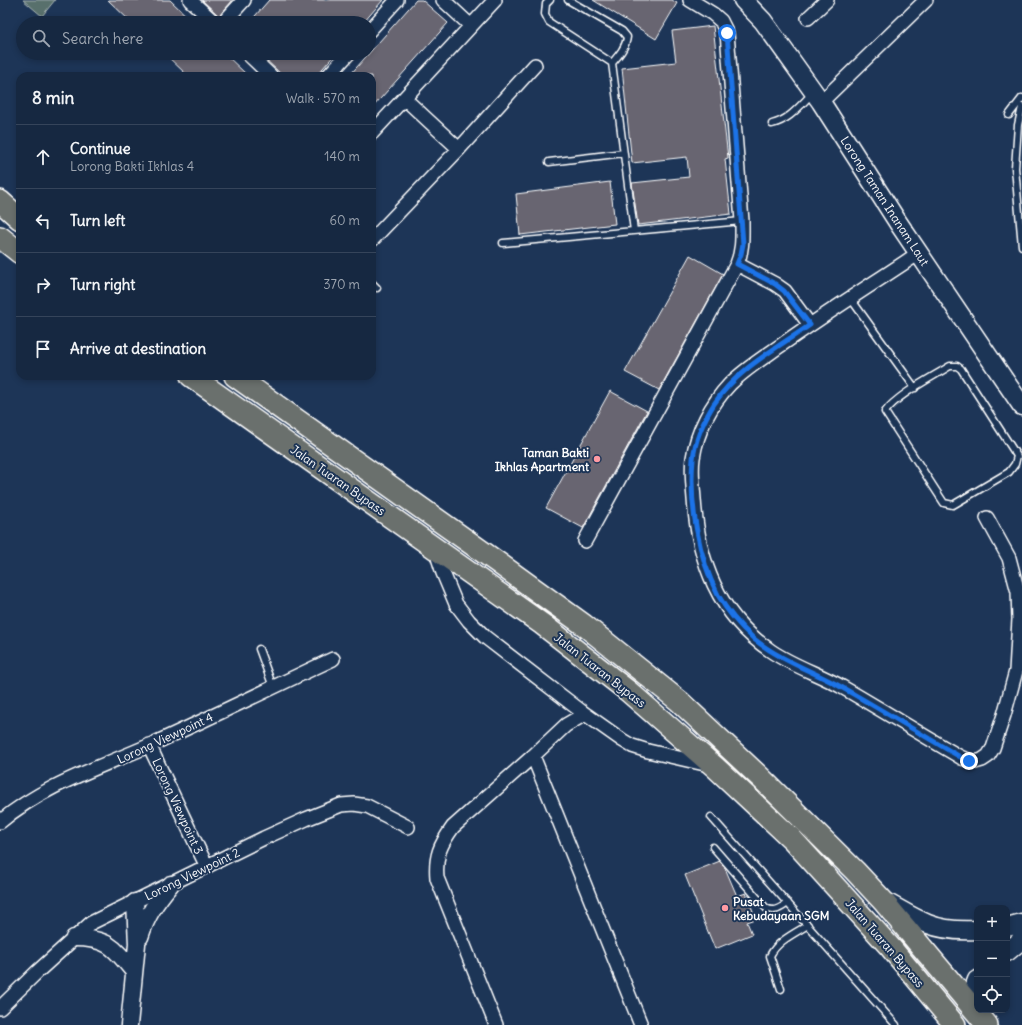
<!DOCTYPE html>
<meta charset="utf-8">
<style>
body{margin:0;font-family:Delius,sans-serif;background:#23344c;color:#f1f3f6}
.controls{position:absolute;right:12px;bottom:12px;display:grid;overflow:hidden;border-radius:8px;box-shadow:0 2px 6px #0003}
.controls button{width:36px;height:36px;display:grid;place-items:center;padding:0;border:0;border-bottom:1px solid #35445a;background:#162841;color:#f1f3f6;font:20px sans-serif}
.stop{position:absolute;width:12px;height:12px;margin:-9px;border:3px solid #1a73e8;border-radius:50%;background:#fff}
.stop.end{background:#1a73e8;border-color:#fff;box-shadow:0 1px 4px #0008}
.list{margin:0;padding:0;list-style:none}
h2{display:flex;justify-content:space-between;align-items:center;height:52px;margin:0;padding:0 16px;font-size:17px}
h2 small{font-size:13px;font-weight:400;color:#9ea6b1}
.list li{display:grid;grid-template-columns:26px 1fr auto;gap:12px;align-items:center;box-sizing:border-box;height:64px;padding:0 16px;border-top:1px solid #35445a}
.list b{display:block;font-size:15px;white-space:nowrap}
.list p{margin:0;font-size:13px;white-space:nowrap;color:#9ea6b1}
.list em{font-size:13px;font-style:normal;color:#9ea6b1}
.icon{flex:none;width:22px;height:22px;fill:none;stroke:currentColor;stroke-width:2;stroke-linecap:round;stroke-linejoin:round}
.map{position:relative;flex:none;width:1022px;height:1025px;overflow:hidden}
.search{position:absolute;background:#162841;box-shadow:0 2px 6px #0003;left:16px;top:16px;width:360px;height:44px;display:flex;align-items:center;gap:10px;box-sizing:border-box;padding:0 14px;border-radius:22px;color:#9ea6b1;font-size:15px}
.panel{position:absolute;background:#162841;box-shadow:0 2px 6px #0003;left:16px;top:72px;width:360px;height:308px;border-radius:12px}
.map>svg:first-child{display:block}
.green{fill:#59706c;stroke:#acb8b6}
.building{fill:#676571;stroke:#fff}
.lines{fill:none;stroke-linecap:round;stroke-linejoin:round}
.service-casing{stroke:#fff;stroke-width:9}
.minor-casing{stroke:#fff;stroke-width:16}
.tertiary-casing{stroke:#fff;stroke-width:19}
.secondary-casing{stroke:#fff;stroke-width:21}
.trunk-casing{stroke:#fff;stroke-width:24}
.service{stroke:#1d3557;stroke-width:6}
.minor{stroke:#1d3557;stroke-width:13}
.tertiary{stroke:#1d3557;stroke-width:16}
.secondary{stroke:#1d3557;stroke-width:18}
.trunk{stroke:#6b706d;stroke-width:21}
.route{stroke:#1a73e8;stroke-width:5}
.poi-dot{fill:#ff9aa2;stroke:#1d3557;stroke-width:1.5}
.labels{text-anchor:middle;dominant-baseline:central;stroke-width:4;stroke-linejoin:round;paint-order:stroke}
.street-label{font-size:12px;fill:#fff;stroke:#1d3557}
.poi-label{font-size:12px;font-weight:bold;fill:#fff;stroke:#1d3557;text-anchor:end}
</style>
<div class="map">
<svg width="1022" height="1025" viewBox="0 0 1022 1025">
<rect width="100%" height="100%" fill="#1d3557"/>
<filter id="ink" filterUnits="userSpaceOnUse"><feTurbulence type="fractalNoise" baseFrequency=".025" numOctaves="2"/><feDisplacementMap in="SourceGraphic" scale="8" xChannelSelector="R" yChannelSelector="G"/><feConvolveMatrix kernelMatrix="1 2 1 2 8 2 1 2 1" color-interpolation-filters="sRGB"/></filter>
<g filter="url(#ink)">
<path class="green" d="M23,0H55L42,16Z"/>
<path class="building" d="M108,0H170L194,23H132Z
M202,0H233L219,16Z
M269,0H383L363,23H249Z
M416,0H422L448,23L372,108V76H349Z
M593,0H672L677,3L656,39Z
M713,26L728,158L725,159L731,214L638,225L632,183L689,177L687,157L632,163L622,68L676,62L672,31Z
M164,53H224L248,76H188Z
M259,53H336L316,76H283Z
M610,182L615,224L520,235L516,194Z
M690,255L723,274L659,390L625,372Z
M610,391L647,411L583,528L546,508Z
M720,861L725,868L737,896L746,893L756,919L747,922L752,934L715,949L685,875Z"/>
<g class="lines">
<g class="service-casing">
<path id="service" d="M550,0L546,4L545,14L549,22L612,63
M568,0L622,31L627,37C626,47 619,55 612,63L634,231
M1022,107L1018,125L1015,168L1022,246
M1009,115L1022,98
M772,124C791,119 799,106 813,93
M549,162L624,153
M503,243L742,221
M372,283L377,288
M851,299L915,388
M950,366H957L961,369L1017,456L1015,464L1009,472L953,505L944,503L885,412C897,395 931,378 950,366Z
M259,649L273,687
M711,817L896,1025
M713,847L766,908C775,913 780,908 788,903
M781,989L770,956C777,941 795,933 808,925"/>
</g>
<g class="minor-casing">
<path id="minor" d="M190,0L215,23
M443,0L471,26
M808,18L827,0
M223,23L244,0
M369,31L397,0
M247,53L271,76
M328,76L349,53
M405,99L459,149
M821,102L926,0
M372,133L495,0
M372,240L459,149L535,65
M919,253C874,283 828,312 784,343C766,356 746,368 730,384C711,404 697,431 693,458C691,471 693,485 694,499C698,561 718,615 771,651C793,666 819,674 842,687C882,710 922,735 962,758L975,762L982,760L988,756L993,748L1004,715L1016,671L1019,619L1018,592L1009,558L987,518
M737,264L775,284L785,291L810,325
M585,541L737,264C743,249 742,237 742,221L727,33L721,21L713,14L690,0
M435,548L443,573L456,604L469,621L485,637L581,711L622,740L632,746L648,751L709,765
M149,745L207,867
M533,756L641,1025
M0,822C42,786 98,768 148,746C210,718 271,688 333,659
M0,1008L37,972L91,923L264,838L306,819L341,805L354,804L367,806L408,827
M496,1025L437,878C435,856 440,845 453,827L533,756L566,725L585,714"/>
</g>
<g class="tertiary-casing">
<path id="tertiary" d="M140,937C147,915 156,902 171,884
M74,938C108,938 114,947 134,972
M129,1025L137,944L135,902"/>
</g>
<g class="secondary-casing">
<path id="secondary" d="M743,0L763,21L821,102L899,224L1022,406
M886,902C899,909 913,918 928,924C943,930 961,931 977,930
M1007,927L1022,923
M1007,952L1019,942L1022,938
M977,980L974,988L977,1004"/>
</g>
<g class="trunk-casing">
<path id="trunk" d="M0,201L20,219
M0,237L20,253
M191,376L542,624L628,691L715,767L792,839L891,948L955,1025
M235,376L497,562L584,625L679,701L761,778L855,871L883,901L987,1025"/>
</g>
<use href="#service" class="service"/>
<use href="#minor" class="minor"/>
<use href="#tertiary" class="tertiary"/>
<use href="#secondary" class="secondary"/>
<use href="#trunk" class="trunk"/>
</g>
</g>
<g class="lines" filter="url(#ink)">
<path class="route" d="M727,33L743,244L741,254L737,264L775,284L784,291L810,325C777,348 737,369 714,404C704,420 695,440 693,459C689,502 698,557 718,595C727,611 741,627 754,639C780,660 812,671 841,687C882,710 922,735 962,758L969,761"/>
</g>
<g class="poi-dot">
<circle cx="597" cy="459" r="4"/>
<circle cx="725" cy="908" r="4"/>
</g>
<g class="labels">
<g class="street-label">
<text transform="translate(885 201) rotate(57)">Lorong Taman Inanam Laut</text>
<text transform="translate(338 480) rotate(35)">Jalan Tuaran Bypass</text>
<text transform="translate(600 670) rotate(38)">Jalan Tuaran Bypass</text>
<text transform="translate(165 738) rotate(-25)">Lorong Viewpoint 4</text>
<text transform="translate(178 806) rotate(65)">Lorong Viewpoint 3</text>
<text transform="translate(192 874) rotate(-26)">Lorong Viewpoint 2</text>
<text transform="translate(885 943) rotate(49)">Jalan Tuaran Bypass</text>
</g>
<g class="poi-label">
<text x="589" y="452">Taman Bakti<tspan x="589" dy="14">Ikhlas Apartment</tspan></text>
<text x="733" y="901" text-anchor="start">Pusat<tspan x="733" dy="14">Kebudayaan SGM</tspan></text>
</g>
</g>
</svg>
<div class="controls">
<button>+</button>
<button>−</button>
<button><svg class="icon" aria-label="locate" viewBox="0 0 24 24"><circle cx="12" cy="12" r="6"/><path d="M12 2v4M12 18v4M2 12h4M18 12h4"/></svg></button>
</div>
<div class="stop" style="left:727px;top:33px"></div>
<div class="stop end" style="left:969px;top:761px"></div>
<div class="search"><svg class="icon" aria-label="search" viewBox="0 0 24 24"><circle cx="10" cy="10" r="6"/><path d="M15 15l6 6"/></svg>Search here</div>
<section class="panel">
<h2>8 min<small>Walk · 570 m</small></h2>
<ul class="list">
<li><svg class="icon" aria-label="ahead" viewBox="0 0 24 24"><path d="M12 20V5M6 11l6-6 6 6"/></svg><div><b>Continue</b><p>Lorong Bakti Ikhlas 4</p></div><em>140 m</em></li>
<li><svg class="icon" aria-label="left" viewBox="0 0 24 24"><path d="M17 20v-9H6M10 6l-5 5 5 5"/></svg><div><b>Turn left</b></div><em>60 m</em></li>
<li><svg class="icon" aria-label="right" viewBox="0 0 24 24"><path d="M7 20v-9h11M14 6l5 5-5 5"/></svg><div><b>Turn right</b></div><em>370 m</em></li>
<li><svg class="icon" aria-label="arrive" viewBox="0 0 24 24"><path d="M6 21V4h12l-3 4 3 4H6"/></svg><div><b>Arrive at destination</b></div></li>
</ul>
</section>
</div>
